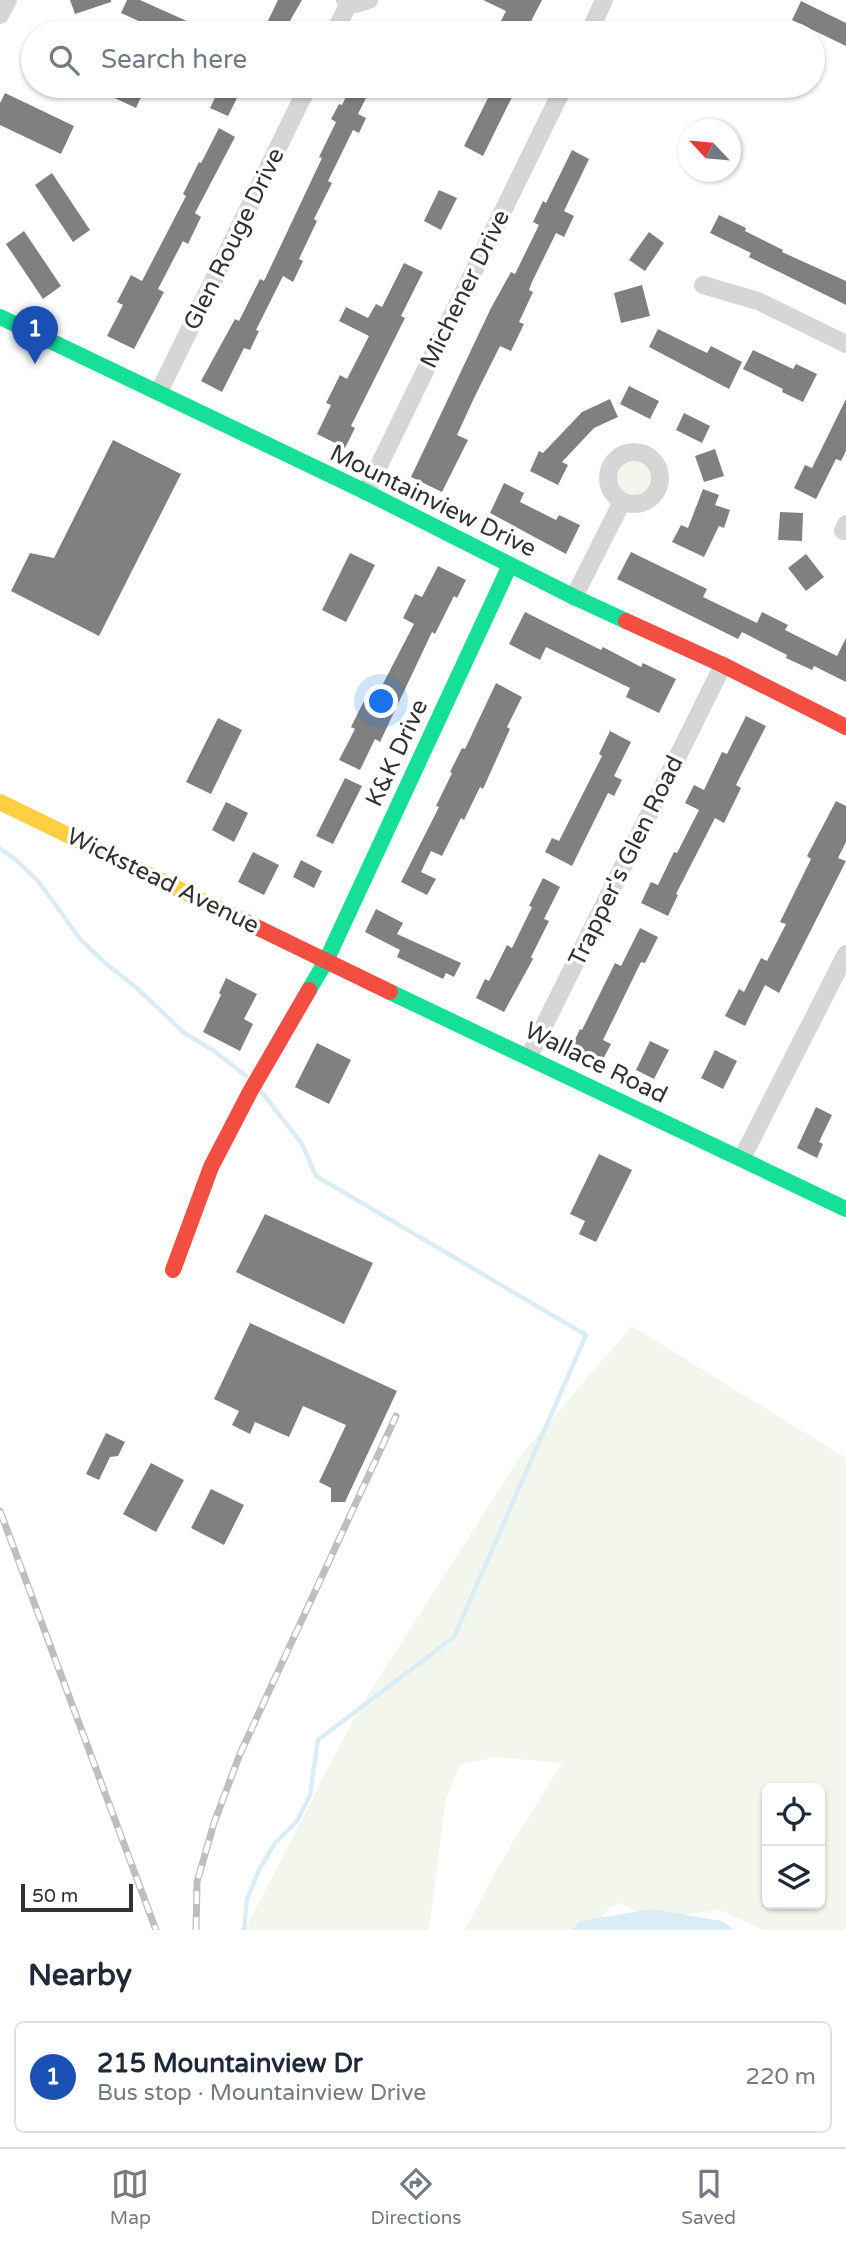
<!DOCTYPE html>
<meta charset="utf-8">
<style>
body{margin:0;font-family:"Varela Round",sans-serif;background:#f2f2f3;color:#1f2937}
.controls{position:absolute;right:21px;bottom:21px;display:grid;overflow:hidden;border-radius:10px;box-shadow:0 2px 5px #0004}
.controls button{width:63px;height:63px;display:grid;place-items:center;padding:0;border:0;border-bottom:2px solid #e0e1e3;background:#fff;color:#1f2937;font:35px sans-serif}
.compass{position:absolute;left:678px;top:119px;width:63px;height:63px;border-radius:50%;background:#fff;box-shadow:0 2px 5px #0004;rotate:296deg}
.scale{position:absolute;left:21px;bottom:18px;width:112px;box-sizing:border-box;padding-left:7px;border:4px solid #323232;border-top:0;font-size:19px;line-height:24px;white-space:nowrap;color:#323232;-webkit-text-stroke:5px #fff;paint-order:stroke}
.you{position:absolute;left:382px;top:702px;width:24px;height:24px;margin:-18px;border:5px solid #fff;border-radius:50%;background:#1a73e8;box-shadow:0 0 0 10px #1a73e833}
.badge{display:grid;place-items:center;width:46px;height:46px;border-radius:50%;background:#7a7a7a;color:#fff;font-size:23px;font-weight:700}
.pin{position:absolute;translate:-50% -58px;filter:drop-shadow(0 2px 4px #0008)}
.pin::after{content:'';position:absolute;top:37px;width:24px;height:21px;background:inherit;clip-path:polygon(0 0,100% 0,50% 100%)}
.list{margin:0;padding:0;list-style:none}
h2{display:flex;justify-content:space-between;align-items:center;height:91px;margin:0;padding:0 28px;font-size:30px}
h2 small{font-size:23px;font-weight:400;color:#747a83}
.list li{display:grid;grid-template-columns:46px 1fr auto;gap:21px;align-items:center;box-sizing:border-box;height:112px;margin:0 14px 14px;padding:0 14px;border:2px solid #e0e1e3;border-radius:10px}
.list b{display:block;font-size:26px;white-space:nowrap}
.list p{margin:0;font-size:23px;white-space:nowrap;color:#747a83}
.list em{font-size:23px;font-style:normal;color:#747a83}
.icon{flex:none;width:38px;height:38px;fill:none;stroke:currentColor;stroke-width:2;stroke-linecap:round;stroke-linejoin:round}
.map{position:relative;flex:none;width:846px;height:1930px;overflow:hidden}
.search{position:absolute;background:#fff;box-shadow:0 2px 5px #0004;left:21px;right:21px;top:21px;height:77px;display:flex;align-items:center;gap:18px;box-sizing:border-box;padding:0 24px;border-radius:38px;color:#747a83;font-size:26px}
.sheet{height:217px;background:#fff}
nav{display:flex;justify-content:space-around;align-items:center;box-sizing:border-box;height:98px;border-top:2px solid #e0e1e3;background:#fff;font-size:19px;color:#747a83}
nav a{display:grid;justify-items:center;gap:4px}
nav .on{color:#7a7a7a}
.map>svg:first-child{display:block}
.green{fill:#f3f6ed;fill-rule:evenodd}
.water{fill:#daedf4}
.lines{fill:none;stroke-linecap:round;stroke-linejoin:round}
.stream{stroke:#daedf4;stroke-width:4.5}
.building{fill:#808080}
.street{stroke:#d6d6d6;stroke-width:18}
.fast{stroke:#16e098;stroke-width:16}
.slow{stroke:#ffcf43;stroke-width:16}
.jam{stroke:#f24e42;stroke-width:16}
.rail-casing{stroke:#bebebe;stroke-width:7}
.rail{stroke:#fff;stroke-width:4.5;stroke-dasharray:13;stroke-linecap:butt}
.labels{text-anchor:middle;dominant-baseline:central;stroke-width:7;stroke-linejoin:round;paint-order:stroke}
.street-label{font-size:24px;fill:#323232;stroke:#fff}
</style>
<div class="map">
<svg width="846" height="1930" viewBox="0 0 846 1930">
<rect width="100%" height="100%" fill="#fff"/>
<path class="green" d="M615 478a18 18 0 1 1 36 0a18 18 0 1 1-36 0Z
M632,1326L846,1458V1930H764L719,1910L651,1919L621,1903L608,1909L594,1930H465L503,1858L562,1763L496,1757L460,1765L446,1799L429,1930H245L357,1712L521,1455ZM767,1788H820V1904H767Z"/>
<path class="water" d="M652,1909L722,1921L734,1930H572L580,1921Z"/>
<g class="lines">
<path class="stream" d="M0,849L14,858L38,881L81,940L104,962L138,989L184,1033L213,1050L246,1076
M244,1930L247,1899L259,1870L275,1843L297,1821L310,1795L318,1740L454,1637L586,1335L316,1176L302,1144L260,1090"/>
</g>
<path class="building" d="M70,0H111V2L75,14Z
M127,0H140L189,22L183,33H165L121,13Z
M278,0H302L283,33H262Z
M483,0H542L525,33H495L506,11Z
M801,1L846,23V46L792,20Z
M89,86H146L136,108Z
M221,86H228L240,92L228,116L210,108Z
M351,86H372L358,114L366,118L359,133L353,130L328,181L332,183L314,219L317,221L299,259L303,261L293,282L283,276L256,330L259,331L250,350L244,348L222,392L201,381L235,319L239,321L260,279L264,281L322,158L319,157L336,122L331,119L339,104L342,105Z
M494,86L513,95L483,156L464,146Z
M5,93L74,126L61,154L0,125V103Z
M219,128L235,137L195,213L201,217L188,244L183,241L158,289L164,292L134,349L107,336L123,305L117,302L131,275L142,281L186,196L183,194L199,162L201,163Z
M572,150L589,159L564,211L574,216L564,237L556,233L532,282L529,290L533,292L519,322L524,324L511,351L500,346L475,396L457,435L468,440L442,492L411,477L491,308L511,272L515,274L539,225L533,222L543,201L546,203Z
M52,173L90,230L73,242L35,185Z
M439,190L457,198L441,230L424,221Z
M719,215L746,228L745,231L783,250L782,252L846,281V305L749,257L751,253L710,233Z
M24,231L61,286L43,299L6,244Z
M649,232L664,243L645,271L629,260Z
M404,263L423,272L401,316L405,318L351,426L355,428L345,448L317,434L331,405L326,403L340,375L347,379L369,336L339,321L346,307L368,318L376,304L382,307Z
M642,285L650,316L621,323L614,293Z
M658,329L707,353L711,346L742,362L729,389L649,347Z
M753,350L793,369L796,364L817,374L803,402L782,392L783,389L743,369Z
M629,386L659,401L650,419L620,404Z
M610,399L618,417L594,428L562,462L568,465L558,485L530,471L539,451L543,453L582,412Z
M846,399V451L841,461L836,459L816,499L794,488L805,465L812,468Z
M684,413L710,426L702,443L676,430Z
M113,440L181,474L99,636L11,591L30,553L54,558Z
M715,449L724,476L704,482L695,456Z
M504,483L524,493L520,502L556,520L559,515L580,525L566,554L490,513Z
M703,489L719,495L715,505L730,510L724,528L719,526L704,557L672,542L681,525L688,528Z
M780,512L803,513L802,541L778,540Z
M631,552L707,589L703,597L757,623L762,612L788,625L785,630L837,656L846,638V682L814,666L812,670L786,658L787,655L742,632L738,639L617,579Z
M350,553L375,565L346,622L322,610Z
M806,554L824,577L806,591L788,568Z
M438,566L466,580L457,598L454,596L435,634L432,632L380,742L375,739L360,770L339,760L355,729L351,727L364,701L372,705L414,624L403,618L415,594L422,597Z
M525,612L601,650L603,647L641,667L643,663L676,679L659,713L626,697L630,688L546,647L540,660L509,644Z
M496,683L522,697L507,727L510,729L483,789L480,787L464,820L461,818L442,856L431,851L421,872L436,879L427,895L401,882L439,807L436,806L452,773L450,772L462,748L465,749Z
M746,716L766,726L736,785L741,788L724,823L715,818L676,894L678,895L668,916L641,903L651,882L658,885L674,852L677,853L699,810L685,803L694,785L704,790L722,752L727,754Z
M218,718L242,730L211,794L186,782Z
M610,731L631,742L614,776L622,780L614,796L608,793L572,866L545,852L552,838L559,841L602,756L599,754Z
M345,778L362,786L333,844L316,836Z
M836,801L846,806V842L838,858L846,861L779,993L765,985L745,1026L725,1016L739,989L744,992L761,958L767,961L786,924L780,922L811,859L807,856Z
M226,802L248,813L234,842L212,830Z
M253,852L279,865L264,895L238,882Z
M301,860L322,871L314,888L293,877Z
M543,878L560,887L544,919L549,921L531,957L533,959L504,1012L476,998L485,979L489,981L507,945L512,948L532,907L529,906Z
M376,909L403,923L397,934L461,963L454,977L446,973L443,979L397,957L400,950L365,932Z
M640,928L658,937L645,963L641,962L603,1040L611,1044L601,1063L571,1048L580,1029L582,1030L615,963L621,966Z
M226,978L257,994L244,1019L253,1024L240,1051L203,1032L221,995L219,993Z
M650,1041L669,1050L654,1079L636,1070Z
M317,1043L351,1060L329,1104L295,1087Z
M715,1050L737,1061L723,1089L701,1078Z
M816,1107L832,1115L819,1142L823,1144L817,1158L797,1148Z
M599,1154L632,1170L596,1242L579,1234L585,1221L570,1214Z
M265,1214L373,1263L344,1324L236,1272Z
M250,1323L397,1391L345,1502H331V1488L319,1482L346,1425L303,1406L289,1437L255,1422L250,1434L232,1425L239,1411L214,1399Z
M106,1433L125,1442L118,1456L110,1457L99,1480L86,1474Z
M151,1463L184,1480L156,1532L123,1514Z
M211,1489L244,1505L224,1545L191,1528Z"/>
<g class="lines">
<path class="street" d="M345,0L356,4L369,0
M0,15L8,0
M334,33L349,3
M589,33L604,0
M703,285L758,301L846,344
M159,392L308,86
M608 478a26 26 0 1 1 52 0a26 26 0 1 1-52 0Z
M366,492L564,86
M843,531L846,524
M574,597L622,502
M529,1056L723,665
M742,1158L846,954"/>
<path class="fast" d="M0,317L366,492L574,597L626,621
M309,990L326,961L510,565
M390,992L846,1209"/>
<path class="slow" d="M0,802L246,922"/>
<path class="jam" d="M626,621L723,665L846,727
M246,922L390,992
M173,1270L211,1167L251,1090L309,990"/>
<g class="rail-casing">
<path id="rail" d="M0,1511L156,1930
M196,1930L197,1882L214,1823L240,1754L396,1416"/>
</g>
<use href="#rail" class="rail"/>
</g>
<g class="labels">
<g class="street-label">
<text transform="translate(234 239) rotate(-64)">Glen Rouge Drive</text>
<text transform="translate(465 289) rotate(-64)">Michener Drive</text>
<text transform="translate(433 501) rotate(26)">Mountainview Drive</text>
<text transform="translate(397 753) rotate(-65)">K&amp;K Drive</text>
<text transform="translate(626 861) rotate(-64)">Trapper's Glen Road</text>
<text transform="translate(163 881) rotate(26)">Wickstead Avenue</text>
<text transform="translate(596 1063) rotate(26)">Wallace Road</text>
</g>
</g>
</svg>
<div class="controls">
<button><svg class="icon" aria-label="locate" viewBox="0 0 24 24"><circle cx="12" cy="12" r="6"/><path d="M12 2v4M12 18v4M2 12h4M18 12h4"/></svg></button>
<button><svg class="icon" aria-label="layers" viewBox="0 0 24 24"><path d="M12 4l9 5-9 5-9-5zM3 14l9 5 9-5"/></svg></button>
</div>
<svg class="compass" viewBox="-18 -18 36 36"><path d="M0-13l5 13h-10z" fill="#e53935"/><path d="M0 13l5-13h-10z" fill="#747a83"/></svg>
<div class="scale">50 m</div>
<div class="you"></div>
<div class="pin badge" style="left:35px;top:364px;background:#1a4fb4">1</div>
<div class="search"><svg class="icon" aria-label="search" viewBox="0 0 24 24"><circle cx="10" cy="10" r="6"/><path d="M15 15l6 6"/></svg>Search here</div>
</div>
<section class="sheet">
<h2>Nearby<small></small></h2>
<ul class="list">
<li><span class="badge" style="background:#1a4fb4">1</span><div><b>215 Mountainview Dr</b><p>Bus stop · Mountainview Drive</p></div><em>220 m</em></li>
</ul>
</section>
<nav>
<a class="on"><svg class="icon" aria-label="map" viewBox="0 0 24 24"><path d="M3 6l6-2 6 2 6-2v14l-6 2-6-2-6 2zM9 4v14M15 6v14"/></svg>Map</a>
<a><svg class="icon" aria-label="directions" viewBox="0 0 24 24"><path d="M12 3l9 9-9 9-9-9zM9 14v-3h6M13 9l2 2-2 2"/></svg>Directions</a>
<a><svg class="icon" aria-label="saved" viewBox="0 0 24 24"><path d="M7 4h10v16l-5-4-5 4z"/></svg>Saved</a>
</nav>
